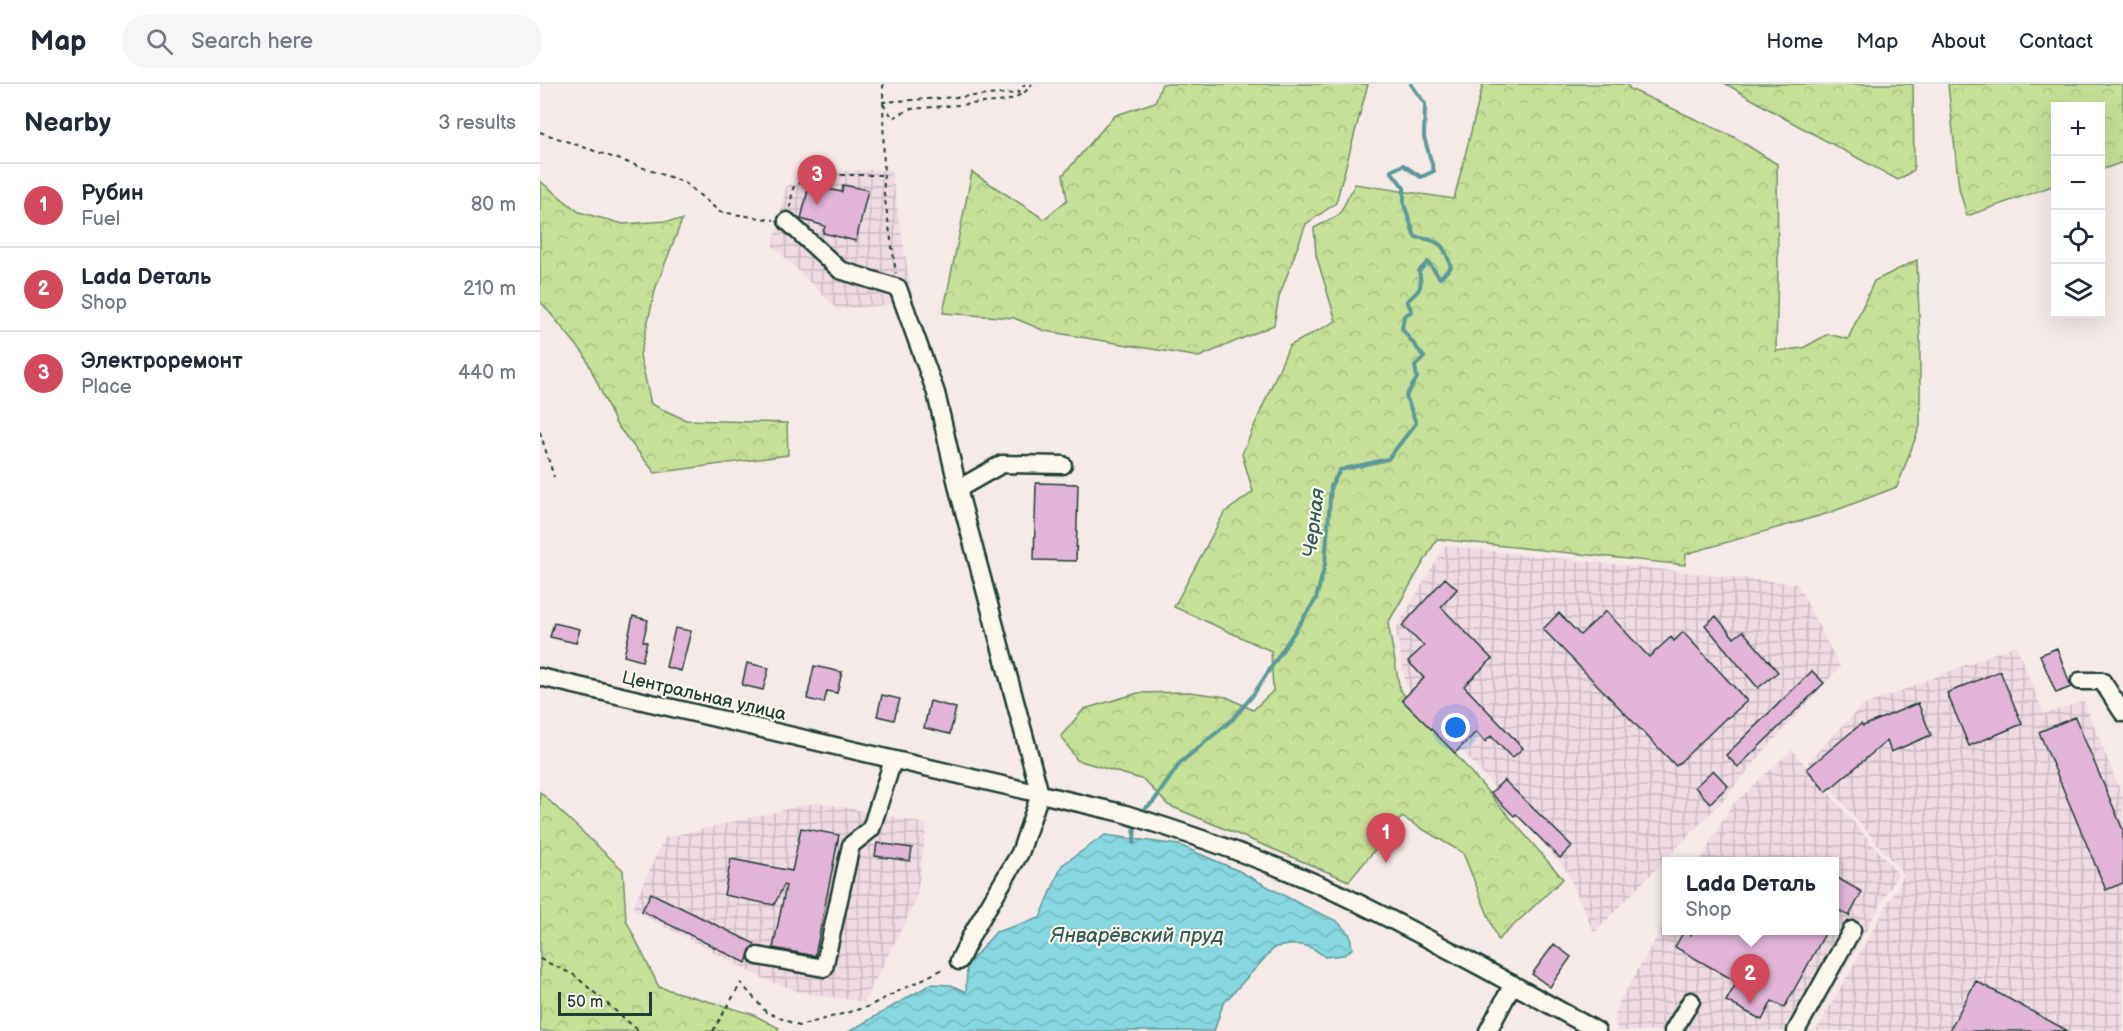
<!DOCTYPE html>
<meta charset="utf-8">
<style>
body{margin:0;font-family:"Balsamiq Sans",sans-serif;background:#f6f6f7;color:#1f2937}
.controls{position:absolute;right:18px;top:18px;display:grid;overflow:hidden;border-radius:0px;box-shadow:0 6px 24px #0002}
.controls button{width:54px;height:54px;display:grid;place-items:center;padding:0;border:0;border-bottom:2px solid #e0e1e3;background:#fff;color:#1f2937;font:30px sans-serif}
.scale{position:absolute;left:18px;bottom:15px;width:94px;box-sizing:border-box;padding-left:6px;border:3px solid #1f3d34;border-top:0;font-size:16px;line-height:21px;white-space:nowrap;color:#1f3d34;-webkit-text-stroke:4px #fbf7ec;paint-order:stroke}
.you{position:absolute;left:916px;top:644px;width:21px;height:21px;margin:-15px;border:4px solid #fff;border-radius:50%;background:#1a73e8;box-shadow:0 0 0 9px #1a73e833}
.badge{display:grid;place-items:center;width:39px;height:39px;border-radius:50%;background:#d1495b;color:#fff;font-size:20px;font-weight:700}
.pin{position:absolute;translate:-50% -50px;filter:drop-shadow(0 2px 3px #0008)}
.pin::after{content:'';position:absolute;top:32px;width:21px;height:18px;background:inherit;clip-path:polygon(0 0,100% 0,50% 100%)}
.popup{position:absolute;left:1122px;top:773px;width:177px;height:78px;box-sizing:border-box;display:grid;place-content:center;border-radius:0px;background:#fff;filter:drop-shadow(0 2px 4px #0005);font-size:20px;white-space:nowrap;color:#747a83}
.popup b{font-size:22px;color:#1f2937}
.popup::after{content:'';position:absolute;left:50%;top:100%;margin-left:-12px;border:12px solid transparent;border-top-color:#fff}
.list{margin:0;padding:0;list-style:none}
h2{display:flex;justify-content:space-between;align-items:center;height:78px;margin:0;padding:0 24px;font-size:26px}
h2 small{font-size:20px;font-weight:400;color:#747a83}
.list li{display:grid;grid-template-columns:39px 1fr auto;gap:18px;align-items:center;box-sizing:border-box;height:84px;padding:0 24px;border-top:2px solid #e0e1e3}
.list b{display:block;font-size:22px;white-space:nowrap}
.list p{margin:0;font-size:20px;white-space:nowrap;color:#747a83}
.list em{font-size:20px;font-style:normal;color:#747a83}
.icon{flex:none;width:33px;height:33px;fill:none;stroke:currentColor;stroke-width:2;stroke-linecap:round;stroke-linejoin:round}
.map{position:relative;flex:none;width:1583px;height:947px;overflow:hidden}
header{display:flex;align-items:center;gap:36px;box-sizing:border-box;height:84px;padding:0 30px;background:#fff;border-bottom:2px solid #e0e1e3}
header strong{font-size:28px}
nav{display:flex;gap:33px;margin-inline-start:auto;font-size:21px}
.search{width:420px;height:54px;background:#f6f6f7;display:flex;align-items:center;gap:15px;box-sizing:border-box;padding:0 21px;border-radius:33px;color:#747a83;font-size:22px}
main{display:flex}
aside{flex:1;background:#fff}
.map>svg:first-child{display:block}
.industrial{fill:url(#industrial-grid)}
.forest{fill:url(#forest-crowns);stroke:#728e66;stroke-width:1.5}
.water{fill:url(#water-waves);stroke:#5d999b;stroke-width:1.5}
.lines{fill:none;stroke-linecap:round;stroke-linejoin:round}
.stream{stroke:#5d999b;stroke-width:4}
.building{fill:#e1b4d8;stroke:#1f3d34;stroke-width:1.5}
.minor-casing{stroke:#1f3d34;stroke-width:21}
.path{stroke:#1f3d34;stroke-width:2;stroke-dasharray:4.5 4.5;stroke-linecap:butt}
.minor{stroke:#fbf7ec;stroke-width:16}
.labels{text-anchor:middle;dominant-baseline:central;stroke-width:4.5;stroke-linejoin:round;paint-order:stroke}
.street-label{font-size:18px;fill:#1f3d34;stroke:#fbf7ec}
.water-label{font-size:20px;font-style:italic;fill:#345c56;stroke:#fbf7ec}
</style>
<header>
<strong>Map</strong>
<div class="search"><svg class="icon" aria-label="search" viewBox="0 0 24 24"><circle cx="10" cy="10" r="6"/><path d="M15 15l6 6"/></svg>Search here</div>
<nav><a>Home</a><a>Map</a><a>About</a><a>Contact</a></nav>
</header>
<main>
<aside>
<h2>Nearby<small>3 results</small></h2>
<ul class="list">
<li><span class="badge">1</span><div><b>Рубин</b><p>Fuel</p></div><em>80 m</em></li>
<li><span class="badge">2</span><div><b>Lada Dеталь</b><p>Shop</p></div><em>210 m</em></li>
<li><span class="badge">3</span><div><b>Электроремонт</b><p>Place</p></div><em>440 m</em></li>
</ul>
</aside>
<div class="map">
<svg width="1583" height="947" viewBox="0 0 1583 947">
<defs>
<pattern id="industrial-grid" width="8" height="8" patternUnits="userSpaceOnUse" patternTransform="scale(1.5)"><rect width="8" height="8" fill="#f0dae3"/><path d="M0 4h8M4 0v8" fill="none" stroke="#cdbcc3"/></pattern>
<pattern id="forest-crowns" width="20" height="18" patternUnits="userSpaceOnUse" patternTransform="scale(1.5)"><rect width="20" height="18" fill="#c6e097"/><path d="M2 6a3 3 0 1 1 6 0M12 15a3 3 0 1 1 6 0" fill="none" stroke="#aac183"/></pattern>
<pattern id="water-waves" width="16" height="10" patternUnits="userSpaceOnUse" patternTransform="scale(1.5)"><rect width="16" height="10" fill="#86d7df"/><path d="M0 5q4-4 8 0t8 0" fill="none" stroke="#73b9c0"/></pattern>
</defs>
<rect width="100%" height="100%" fill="#f6eae8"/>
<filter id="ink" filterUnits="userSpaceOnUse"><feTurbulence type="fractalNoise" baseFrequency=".0167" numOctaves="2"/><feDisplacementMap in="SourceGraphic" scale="12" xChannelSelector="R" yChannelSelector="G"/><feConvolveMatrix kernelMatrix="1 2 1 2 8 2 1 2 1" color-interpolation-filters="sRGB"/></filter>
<g filter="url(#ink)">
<path class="industrial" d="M351,86L373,219L297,225L233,162L246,103L261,87Z
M905,462L1257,500L1300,583L1225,666L1183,716L1054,849L1027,787L866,602L856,545Z
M1476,561L1504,630L1544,617L1583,714V947H1276L1364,791L1268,678L1320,623Z
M1252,666L1358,790L1269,947H1078L1075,937L1077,922L1126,837V846H1294V778L1160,777L1191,722Z
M278,718L387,740L376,817L324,918L263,909L226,896L92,825L124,754Z"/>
<path class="forest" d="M622,0H828L796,119L766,140L739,213L734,241L659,273L505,247L474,234L403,229L432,88L504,135L527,116L523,91L574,32L615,18Z
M943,0H1087L1090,5L1194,53L1237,80L1238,185L1236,267L1263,264L1288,250L1308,255L1334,197L1377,176L1380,258V342L1357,403L1289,429L1146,470L1145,481L897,455L848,539L860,606L1023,795L958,856L923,769L862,733L809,797L628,721L604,696L537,676L521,652L544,625L598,609L649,608L687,613L713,626L733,607L731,567L634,523L684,429L713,408L702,370L749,262L796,237L776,171L774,144L799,131L815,100L914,115Z
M1186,0H1373L1374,86L1358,96L1244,34Z
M1408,0H1583V78L1561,86L1560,22H1516L1515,101L1427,132L1419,104Z
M0,97L39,128L83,140L142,136L116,203L100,271L111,320L146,336L247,339L248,371L115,389L76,340L44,270L0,217Z
M0,708L83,786L86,836L119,903L212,930L239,944L237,947H0Z"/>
<path class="water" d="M565,751L639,761L699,787L760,820L797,837L810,851L812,865L804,871L785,873C766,857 758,860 735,863L683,920L674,947H310L391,900L411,901L426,908L427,881L456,848L500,834L522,781Z"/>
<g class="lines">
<path class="stream" d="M600,729L614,717L640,679L693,635L713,611L776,515L785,480L791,402L800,386L848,375L876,339L866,312L877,294L875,282L884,273L862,245L864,232L872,227L867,217C880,207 883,203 879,187L888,178L900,194L911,183C904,158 899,157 875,153L864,120V104L851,87L863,81L881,93L894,87L884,53L885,20L871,0
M594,759L595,736"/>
</g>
<path class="building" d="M269,101L302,108L303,101L328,106L316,157L283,149L285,142L261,135Z
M496,399L538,400L536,477L494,476Z
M905,494L917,505L901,523L952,575L924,602L983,664L972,674L951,652L945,658L936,648L915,669L862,616L884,594L868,577L884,562L862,542Z
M1066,527L1109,573L1131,553L1134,557L1143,548L1207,617L1188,634L1187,633L1136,682L1003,545L1019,529L1040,551Z
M93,532L108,536L103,557L107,558L102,577L84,572Z
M1176,532L1194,554L1203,547L1238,588L1218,604L1165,541Z
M14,539L40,545L36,559L10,553Z
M135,544L151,547L141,587L126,583Z
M1517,564L1531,603L1516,609L1500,571Z
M207,579L229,584L223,606L202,601Z
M274,582L302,588L297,609L287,607L284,619L267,615Z
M1272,587L1284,599L1198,683L1186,671Z
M1460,587L1482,640L1429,662L1407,609Z
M342,611L360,615L354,636L337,632Z
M390,617L416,624L410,650L384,644Z
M1378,619L1391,651L1351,668L1347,657L1286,708L1267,685L1321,640L1323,642Z
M1535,633L1583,746V799L1566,806L1499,648Z
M1173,686L1188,702L1170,719L1155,703Z
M964,696L1032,762L1020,774L976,730L974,732L951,709Z
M261,744L299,751L275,872L233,864L246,802L244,801L234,821L184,811L191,775L252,787Z
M337,759L372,764L370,777L335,772Z
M1294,792L1322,808L1309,832L1294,824Z
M111,809L215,860L210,866L206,879L102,827Z
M1153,846H1287L1244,924L1232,917L1222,936L1186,917L1197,898L1135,863L1144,847L1151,851Z
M1014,860L1031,873L1010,903L992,890Z
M1436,897L1528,947H1409Z"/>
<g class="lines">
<g class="minor-casing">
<path id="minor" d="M247,137L300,186L358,204L396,309L418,405L500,710L480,769L432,850L419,877
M418,405L462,380L523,381
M0,593L582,729C660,753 739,780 812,816C895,857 976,902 1057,947
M1540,597H1562L1583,629
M218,872L284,884L311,761L331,745L353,676
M948,947L973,900
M1133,947L1151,917
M1256,947L1312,846"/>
</g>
<path class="path" d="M343,0L344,109L356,189
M342,18L478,9L485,0
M343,20L353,34L370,25L467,17L484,9L492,0
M0,48L144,98L180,128L234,136
M250,124L253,104L271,91H343
M0,348L14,393
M0,875L34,891L99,947
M173,947L201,899L226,928L259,942L327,923L405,884"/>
<use href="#minor" class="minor"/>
</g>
</g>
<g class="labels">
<g class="street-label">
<text transform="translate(164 612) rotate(13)">Центральная улица</text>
</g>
<g class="water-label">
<text transform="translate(774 439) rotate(-83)">Черная</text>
<text x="597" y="852">Январёвский пруд</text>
</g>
</g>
</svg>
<div class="controls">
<button>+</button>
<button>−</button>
<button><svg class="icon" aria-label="locate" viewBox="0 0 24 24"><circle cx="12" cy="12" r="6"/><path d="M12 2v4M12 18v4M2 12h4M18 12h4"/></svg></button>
<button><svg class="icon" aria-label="layers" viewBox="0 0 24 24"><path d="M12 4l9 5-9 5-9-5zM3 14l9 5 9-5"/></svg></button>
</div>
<div class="scale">50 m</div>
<div class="you"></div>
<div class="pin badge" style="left:846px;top:779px">1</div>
<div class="pin badge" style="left:1210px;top:920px">2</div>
<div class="popup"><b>Lada Dеталь</b>Shop</div>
<div class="pin badge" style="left:277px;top:121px">3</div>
</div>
</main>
